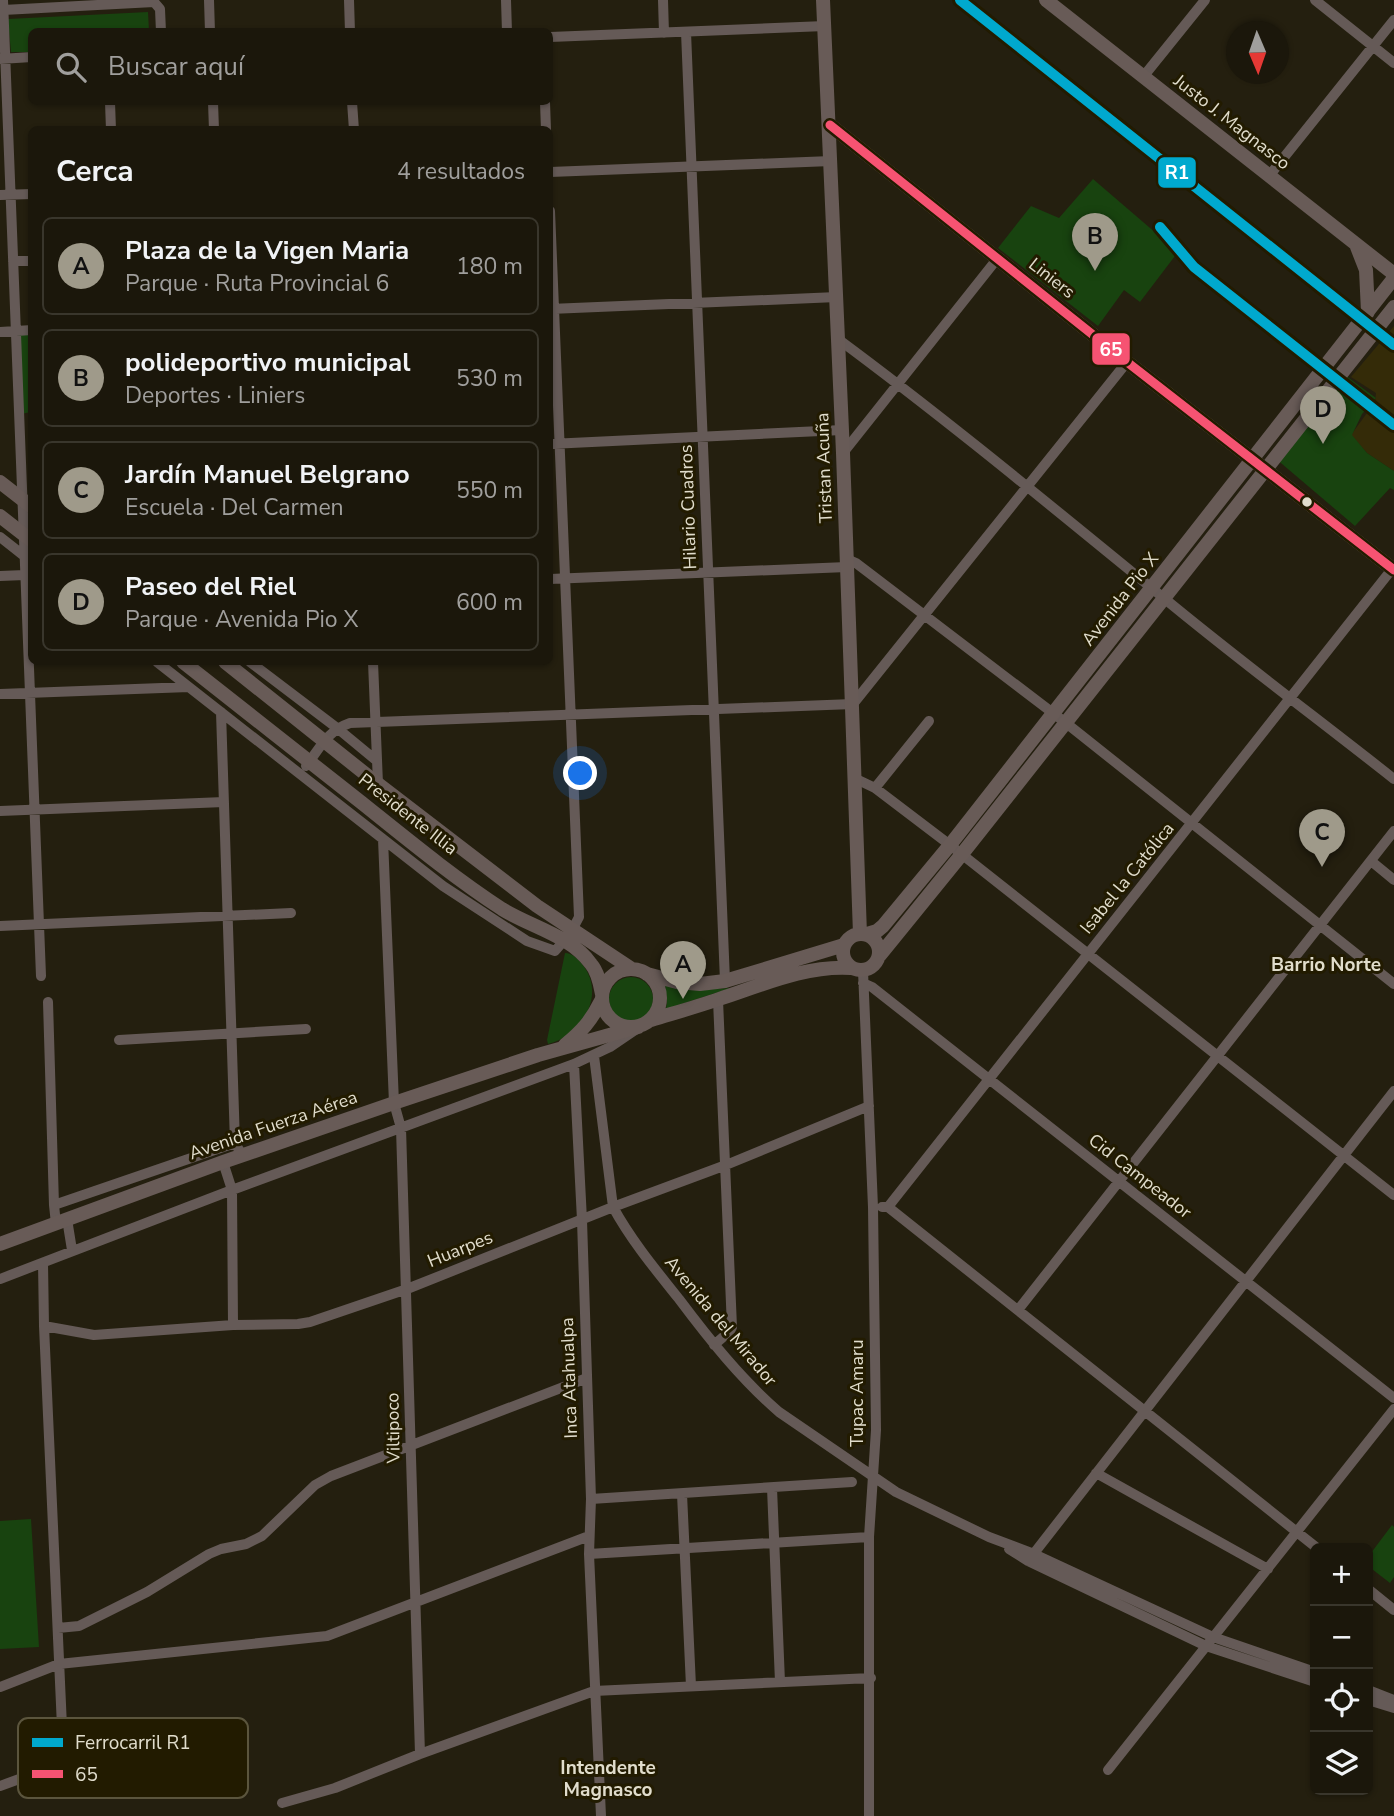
<!DOCTYPE html>
<html lang="es">
<meta charset="utf-8">
<style>
body{margin:0;font-family:"Nunito Sans",sans-serif;background:#282419;color:#f1f3f6}
.controls{position:absolute;right:21px;bottom:21px;display:grid;overflow:hidden;border-radius:10px;box-shadow:0 2px 5px #0004}
.controls button{width:63px;height:63px;display:grid;place-items:center;padding:0;border:0;border-bottom:2px solid #39362c;background:#1b170b;color:#f1f3f6;font:35px sans-serif}
.compass{position:absolute;left:1226px;top:21px;width:63px;height:63px;border-radius:50%;background:#1b170b;box-shadow:0 2px 5px #0004;rotate:178deg}
.you{position:absolute;left:581px;top:774px;width:24px;height:24px;margin:-18px;border:5px solid #fff;border-radius:50%;background:#1a73e8;box-shadow:0 0 0 10px #1a73e833}
.badge{display:grid;place-items:center;width:46px;height:46px;border-radius:50%;background:#9f9a8a;color:#111;font-size:23px;font-weight:700}
.pin{position:absolute;translate:-50% -58px;filter:drop-shadow(0 2px 4px #0008)}
.pin::after{content:'';position:absolute;top:37px;width:24px;height:21px;background:inherit;clip-path:polygon(0 0,100% 0,50% 100%)}
.list{margin:0;padding:0;list-style:none}
h2{display:flex;justify-content:space-between;align-items:center;height:91px;margin:0;padding:0 28px;font-size:30px}
h2 small{font-size:23px;font-weight:400;color:#a09f9d}
.list li{display:grid;grid-template-columns:46px 1fr auto;gap:21px;align-items:center;box-sizing:border-box;height:98px;margin:0 14px 14px;padding:0 14px;border:2px solid #39362c;border-radius:10px}
.list b{display:block;font-size:26px;white-space:nowrap}
.list p{margin:0;font-size:23px;white-space:nowrap;color:#a09f9d}
.list em{font-size:23px;font-style:normal;color:#a09f9d}
.icon{flex:none;width:38px;height:38px;fill:none;stroke:currentColor;stroke-width:2;stroke-linecap:round;stroke-linejoin:round}
.map{position:relative;flex:none;width:1394px;height:1816px;overflow:hidden}
.search{position:absolute;background:#1b170b;box-shadow:0 2px 5px #0004;left:28px;top:28px;width:525px;height:77px;display:flex;align-items:center;gap:18px;box-sizing:border-box;padding:0 24px;border-radius:10px;color:#a09f9d;font-size:26px}
.panel{position:absolute;background:#1b170b;box-shadow:0 2px 5px #0004;left:28px;top:126px;width:525px;height:539px;border-radius:10px}
.map>svg:first-child{display:block}
.built{fill:#342b08}
.green{fill:#18430f}
.lines{fill:none;stroke-linecap:round;stroke-linejoin:round}
.street{stroke:#655a57;stroke-width:10}
.secondary{stroke:#685b57;stroke-width:14}
.bus-1-casing{stroke:#221b00;stroke-width:14}
.bus-1{stroke:#f65372;stroke-width:9}
.rail-1-casing{stroke:#221b00;stroke-width:16}
.rail-1{stroke:#00a9ce;stroke-width:10}
.bus-dot{fill:#e1ddcc;stroke:#221b00;stroke-width:2.5}
.labels{text-anchor:middle;dominant-baseline:central;stroke-width:6;stroke-linejoin:round;paint-order:stroke}
.street-label{font-size:18px;fill:#e1ddcc;stroke:#221b00}
.neighbourhood-label{font-size:19px;font-weight:bold;fill:#e1ddcc;stroke:#221b00}
.key{fill:#221b00;stroke:#5b553d;stroke-width:2}
.key-label{font-size:19px;fill:#e1ddcc}
.line-badge{stroke:#221b00;stroke-width:2.5}
.badge-label{font-size:19px;text-anchor:middle;font-weight:bold;fill:#fff}
</style>
<div class="map">
<svg width="1394" height="1816" viewBox="0 0 1394 1816">
<rect width="100%" height="100%" fill="#241f0f"/>
<path class="built" d="M1394,326V471L1367,453L1351,435L1375,402L1376,393L1351,377Z"/>
<path class="green" d="M148,12L149,31L32,32L31,52H11L8,19Z
M1093,179L1178,252L1140,302L1124,290L1098,326L998,248L1031,206L1059,218Z
M19,334H31V412L21,414Z
M1342,373L1376,398L1362,414L1352,435L1367,453L1394,471V490L1390,488L1355,526L1275,458Z
M565,953C572,953 577,958 582,964C607,994 582,1036 548,1044L547,1040Z
M609 999a22 22 0 1 1 44 0a22 22 0 1 1-44 0Z
M665,985L713,989L731,988L666,1009L667,1001Z
M31,1519L39,1647L0,1649V1521Z
M1392,1525L1394,1527V1577L1390,1583L1368,1566V1557Z"/>
<g class="lines">
<path class="street" d="M3,0L41,976
M209,0L210,32
M349,0L350,32
M506,0L507,32
M663,0L664,33
M1315,0L1394,63
M3,10L154,2L160,9L161,32
M686,32L725,981
M550,37L825,26
M0,59L32,57
M1143,77L1205,0
M110,102L111,130
M213,102L214,130
M352,102L354,130
M545,102L546,130
M550,172L831,161
M1269,176L1394,20
M0,195L32,194
M13,261H32
M550,309L837,297
M0,332L32,330
M838,339C950,422 1057,511 1165,599C1240,661 1318,719 1394,779
M550,444L842,430
M843,453L997,259
M0,537L28,559
M847,559L856,563L1066,723L1394,984
M0,576L25,575
M550,579L847,567
M157,662L443,886L527,941L555,951C565,940 573,930 579,917L550,211
M250,662L337,728L377,761
M373,662L378,784
M0,694L189,687
M221,712L235,1143L242,1155
M306,766C320,748 327,731 350,723L853,704L1127,362
M854,778L875,788L950,845L1394,1195
M875,788L929,721
M0,811L224,802
M383,839L394,1103L401,1128L420,1754
M1371,861L1394,880
M0,926L291,913
M863,971L873,1207L876,1430L869,1537V1816
M863,983L872,987L1394,1398
M48,1002L54,1205L56,1224
M119,1040L306,1029
M594,1056L613,1207C631,1240 655,1269 679,1299C709,1339 741,1379 779,1412L896,1492L989,1537L1034,1554L1213,1637L1315,1672
M574,1064L582,1220L591,1499L589,1554L601,1816
M223,1162L232,1190L233,1325
M54,1205L235,1143
M882,1207H888L1317,1548
M888,1207L1392,569
M67,1219L72,1250
M0,1279L232,1190L574,1064L610,1047L635,1030
M1018,1310L1394,831
M44,1326L94,1335L233,1325L298,1324L310,1322L407,1289L613,1207L726,1165L869,1106
M714,1345L730,1331L732,1327L718,1000
M1096,1473L1268,1569
M772,1488L780,1682
M682,1494L691,1686
M591,1499L852,1482
M1009,1549L1028,1561L1206,1646L1315,1682
M589,1554L869,1537
M1028,1561L1394,1091
M1368,1589L1394,1610
M58,1628L79,1626L147,1592L209,1554L221,1549L246,1544L262,1536L315,1485L331,1476L587,1378
M0,1687L59,1664L327,1636L589,1536
M1368,1690L1394,1700
M1368,1700L1394,1708
M1108,1770L1394,1409
M0,1786L55,1766L62,1761L63,1749L44,1326L43,1263
M282,1803L335,1788L420,1754L594,1691L871,1678"/>
<path class="secondary" d="M823,0L843,453L860,934
M1046,0L1394,274
M830,125L1127,362L1394,570
M1357,247L1366,270L1368,312
M0,482L32,507
M0,516L32,541
M183,662C243,709 302,756 362,803C407,839 453,877 502,909C531,927 570,935 591,964C598,972 600,984 602,994
M225,662L378,784L537,906L632,969
M843 952a18 18 0 1 1 36 0a18 18 0 1 1-36 0Z
M867,934L877,931L883,926L950,845L1394,278
M880,955L962,854L1394,307
M602 998a29 29 0 1 1 58 0a29 29 0 1 1-58 0Z
M647,974L677,982L700,984L725,981L844,945
M651,1020C674,1013 696,1007 719,999C762,985 806,965 851,968
M565,1045C582,1031 591,1021 601,1001
M0,1244L223,1162L394,1103L538,1055L638,1027"/>
<g class="bus-1-casing">
<path id="bus-1" d="M830,125L1127,362L1394,570"/>
</g>
<use href="#bus-1" class="bus-1"/>
<g class="rail-1-casing">
<path id="rail-1" d="M960,0L1394,345
M1160,227L1194,267L1394,425"/>
</g>
<use href="#rail-1" class="rail-1"/>
</g>
<circle class="bus-dot" cx="1307" cy="502" r="6"/>
<g class="labels">
<g class="street-label">
<text transform="translate(1232 122) rotate(38)">Justo J. Magnasco</text>
<text transform="translate(1052 278) rotate(38)">Liniers</text>
<text transform="translate(824 468) rotate(-92)">Tristan Acuña</text>
<text transform="translate(688 507) rotate(-92)">Hilario Cuadros</text>
<text transform="translate(1120 599) rotate(-52)">Avenida Pio X</text>
<text transform="translate(408 814) rotate(38)">Presidente Illia</text>
<text transform="translate(1127 878) rotate(-51)">Isabel la Católica</text>
<text transform="translate(273 1125) rotate(-19)">Avenida Fuerza Aérea</text>
<text transform="translate(1140 1176) rotate(38)">Cid Campeador</text>
<text transform="translate(460 1249) rotate(-22)">Huarpes</text>
<text transform="translate(721 1321) rotate(50)">Avenida del Mirador</text>
<text transform="translate(569 1378) rotate(-92)">Inca Atahualpa</text>
<text transform="translate(857 1393) rotate(-90)">Tupac Amaru</text>
<text transform="translate(393 1428) rotate(-91)">Viltipoco</text>
</g>
<g class="neighbourhood-label">
<text x="1326" y="965">Barrio Norte</text>
<text x="608" y="1768">Intendente<tspan x="608" dy="22">Magnasco</tspan></text>
</g>
</g>
<rect x="18" y="1718" width="230" height="80" rx="10" class="key"/>
<rect x="32" y="1738" width="31" height="9" fill="#00a9ce"/>
<rect x="32" y="1770" width="31" height="8" fill="#f65372"/>
<g class="key-label">
<text x="75" y="1749">Ferrocarril R1</text>
<text x="75" y="1781">65</text>
</g>
<g class="line-badge">
<rect x="1157" y="156" width="40" height="33" rx="7" fill="#00a9ce"/>
<rect x="1091" y="332" width="40" height="34" rx="7" fill="#f65372"/>
</g>
<g class="badge-label">
<text x="1177" y="179">R1</text>
<text x="1111" y="356">65</text>
</g>
</svg>
<div class="controls">
<button>+</button>
<button>−</button>
<button><svg class="icon" aria-label="locate" viewBox="0 0 24 24"><circle cx="12" cy="12" r="6"/><path d="M12 2v4M12 18v4M2 12h4M18 12h4"/></svg></button>
<button><svg class="icon" aria-label="layers" viewBox="0 0 24 24"><path d="M12 4l9 5-9 5-9-5zM3 14l9 5 9-5"/></svg></button>
</div>
<svg class="compass" viewBox="-18 -18 36 36"><path d="M0-13l5 13h-10z" fill="#e53935"/><path d="M0 13l5-13h-10z" fill="#a09f9d"/></svg>
<div class="you"></div>
<div class="pin badge" style="left:683px;top:999px">A</div>
<div class="pin badge" style="left:1095px;top:271px">B</div>
<div class="pin badge" style="left:1322px;top:867px">C</div>
<div class="pin badge" style="left:1323px;top:444px">D</div>
<div class="search"><svg class="icon" aria-label="search" viewBox="0 0 24 24"><circle cx="10" cy="10" r="6"/><path d="M15 15l6 6"/></svg>Buscar aquí</div>
<section class="panel">
<h2>Cerca<small>4 resultados</small></h2>
<ul class="list">
<li><span class="badge">A</span><div><b>Plaza de la Vigen Maria</b><p>Parque · Ruta Provincial 6</p></div><em>180 m</em></li>
<li><span class="badge">B</span><div><b>polideportivo municipal</b><p>Deportes · Liniers</p></div><em>530 m</em></li>
<li><span class="badge">C</span><div><b>Jardín Manuel Belgrano</b><p>Escuela · Del Carmen</p></div><em>550 m</em></li>
<li><span class="badge">D</span><div><b>Paseo del Riel</b><p>Parque · Avenida Pio X</p></div><em>600 m</em></li>
</ul>
</section>
</div>
